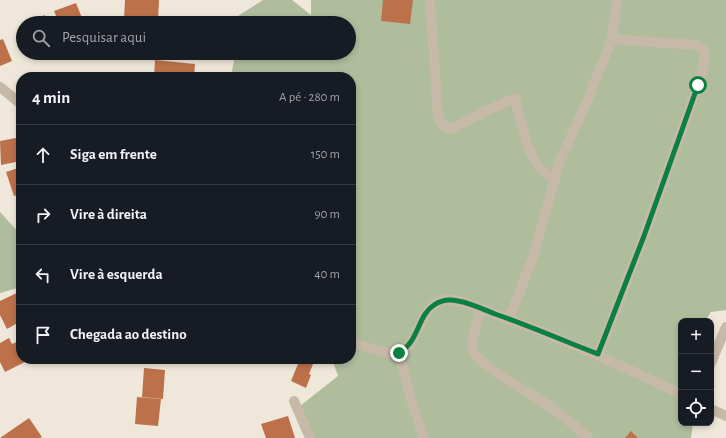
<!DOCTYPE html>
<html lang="pt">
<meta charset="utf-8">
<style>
body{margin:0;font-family:"Alegreya Sans",sans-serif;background:#20242c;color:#f1f3f6}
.controls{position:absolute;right:12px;bottom:12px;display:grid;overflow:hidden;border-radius:8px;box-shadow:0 2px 6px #0003}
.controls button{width:36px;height:36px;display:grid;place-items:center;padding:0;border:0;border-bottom:1px solid #363941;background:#171b24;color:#f1f3f6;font:20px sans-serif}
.stop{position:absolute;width:12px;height:12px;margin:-9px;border:3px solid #0b8043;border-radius:50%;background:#fff}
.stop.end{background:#0b8043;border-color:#fff;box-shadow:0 1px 4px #0008}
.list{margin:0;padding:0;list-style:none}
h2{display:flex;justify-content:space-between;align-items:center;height:52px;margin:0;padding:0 16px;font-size:17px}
h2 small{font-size:13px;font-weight:400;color:#9ea1a6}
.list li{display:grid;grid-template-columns:26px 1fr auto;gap:12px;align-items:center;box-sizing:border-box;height:60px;padding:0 16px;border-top:1px solid #363941}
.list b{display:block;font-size:15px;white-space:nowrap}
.list em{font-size:13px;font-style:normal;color:#9ea1a6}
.icon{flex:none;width:22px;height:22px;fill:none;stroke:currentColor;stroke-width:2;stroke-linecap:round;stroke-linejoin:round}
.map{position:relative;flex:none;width:726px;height:438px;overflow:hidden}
.search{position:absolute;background:#171b24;box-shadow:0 2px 6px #0003;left:16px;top:16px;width:340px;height:44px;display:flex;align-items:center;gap:10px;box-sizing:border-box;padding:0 14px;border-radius:22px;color:#9ea1a6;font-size:15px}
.panel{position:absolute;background:#171b24;box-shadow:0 2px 6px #0003;left:16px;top:72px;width:340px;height:292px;border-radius:16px}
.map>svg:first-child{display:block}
.green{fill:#afbd9c}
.building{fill:#bd714b}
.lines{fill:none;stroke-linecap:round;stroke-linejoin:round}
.street{stroke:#c7b9a7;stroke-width:10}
.route{stroke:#0b8043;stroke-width:5}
</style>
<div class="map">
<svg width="726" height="438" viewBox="0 0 726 438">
<rect width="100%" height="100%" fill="#efe8da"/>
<path class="green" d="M263,0H292L311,15V0H726V310L711,312L705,321H681V423H693L691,438H315L300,406L338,376L332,359H351V77H231L234,60L232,53H349V23H227Z
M0,212L21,235V287L0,293Z"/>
<path class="building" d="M125,0H159L158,21L124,19Z
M383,0H413L410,24L381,21Z
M76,3L84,23H59L54,11Z
M45,15L48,23H24Z
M3,39L12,61L0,66V40Z
M155,60L195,64L194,77H154Z
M21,137V161L1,165L0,141Z
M21,167V194L14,196L6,172Z
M21,291V321L7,329L0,315V301Z
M9,338L12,344L21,340V359H31L5,372L0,362V343Z
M300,359L313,364L309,374L311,375L306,388L291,381Z
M144,368L165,370L163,399L142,397Z
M137,397L161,399L158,426L135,424Z
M288,416L295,438H266L261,424Z
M29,418L42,437L40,438H0Z
M631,431L638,438H625Z"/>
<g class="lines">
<path class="street" d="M430,0L438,116C441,124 443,126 451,129L488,110L515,98C521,121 525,148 539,167C543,172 549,175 555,178
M0,87L21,104
M481,309C478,319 470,341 473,351C479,365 523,389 537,398C555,410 573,423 588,438
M509,319L533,257L560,161L587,101L612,39L617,0
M351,342C365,346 382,354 398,353C417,352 418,306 443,300C457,297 481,309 495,314C559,337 620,365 681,394
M399,353L411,399L424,438
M598,355L644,236L698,85L704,64L705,52L697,45L612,39
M711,363L726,327
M294,401L310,438
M711,409L726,416"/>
</g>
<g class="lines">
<path class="route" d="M399,353C420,340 417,316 434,305C441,300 450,299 458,301C470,303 483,309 495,314C530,326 564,341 598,354L644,236L698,85"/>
</g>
</svg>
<div class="controls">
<button>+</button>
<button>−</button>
<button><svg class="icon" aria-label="locate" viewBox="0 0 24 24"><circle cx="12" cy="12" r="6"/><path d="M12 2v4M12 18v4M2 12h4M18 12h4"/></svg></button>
</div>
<div class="stop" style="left:698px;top:85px"></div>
<div class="stop end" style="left:399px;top:353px"></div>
<div class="search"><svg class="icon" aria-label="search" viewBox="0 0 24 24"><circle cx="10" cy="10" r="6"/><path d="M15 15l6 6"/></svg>Pesquisar aqui</div>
<section class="panel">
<h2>4 min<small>A pé · 280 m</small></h2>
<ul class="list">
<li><svg class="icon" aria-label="ahead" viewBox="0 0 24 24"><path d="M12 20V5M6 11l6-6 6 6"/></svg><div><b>Siga em frente</b></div><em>150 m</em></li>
<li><svg class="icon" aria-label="right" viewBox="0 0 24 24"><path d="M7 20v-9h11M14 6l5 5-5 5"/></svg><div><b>Vire à direita</b></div><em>90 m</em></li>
<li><svg class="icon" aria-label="left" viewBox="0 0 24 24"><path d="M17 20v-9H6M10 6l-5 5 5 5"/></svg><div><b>Vire à esquerda</b></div><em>40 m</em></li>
<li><svg class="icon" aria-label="arrive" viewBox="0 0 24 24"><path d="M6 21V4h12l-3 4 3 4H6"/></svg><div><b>Chegada ao destino</b></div></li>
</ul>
</section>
</div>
